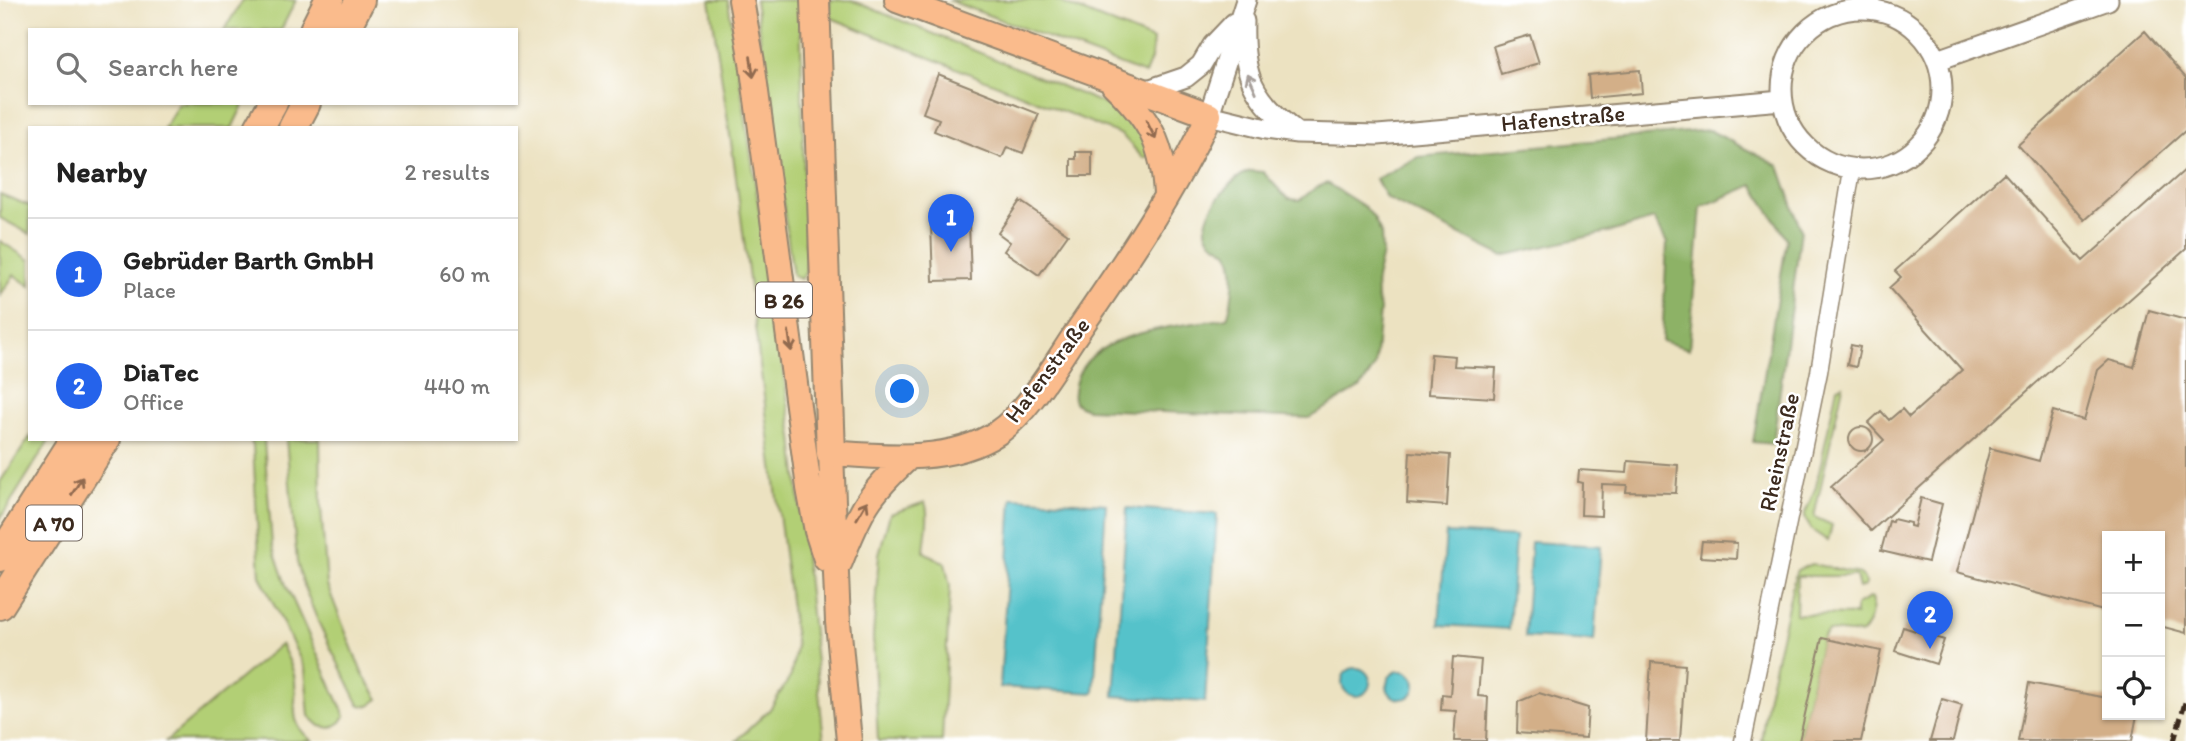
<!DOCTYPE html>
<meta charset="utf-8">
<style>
body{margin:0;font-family:Itim,sans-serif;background:#f2f2f2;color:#222}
.controls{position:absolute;right:21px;bottom:21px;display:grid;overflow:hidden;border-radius:0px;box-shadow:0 2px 5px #0004}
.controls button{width:63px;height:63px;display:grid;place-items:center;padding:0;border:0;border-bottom:2px solid #e0e0e0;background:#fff;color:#222;font:35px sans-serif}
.you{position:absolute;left:903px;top:392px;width:24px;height:24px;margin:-18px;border:5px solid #fff;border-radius:50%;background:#1a73e8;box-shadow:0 0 0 10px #1a73e833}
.badge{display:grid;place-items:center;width:46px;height:46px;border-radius:50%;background:#2563eb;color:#fff;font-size:23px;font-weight:700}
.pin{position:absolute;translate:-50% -58px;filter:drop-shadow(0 2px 4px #0008)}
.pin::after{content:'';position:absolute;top:37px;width:24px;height:21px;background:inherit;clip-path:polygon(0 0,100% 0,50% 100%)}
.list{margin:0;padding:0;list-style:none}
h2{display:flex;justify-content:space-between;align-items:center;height:91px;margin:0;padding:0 28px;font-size:30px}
h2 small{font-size:23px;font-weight:400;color:#767676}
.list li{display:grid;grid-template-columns:46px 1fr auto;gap:21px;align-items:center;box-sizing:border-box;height:112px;padding:0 28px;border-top:2px solid #e0e0e0}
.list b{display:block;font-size:26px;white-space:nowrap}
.list p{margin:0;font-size:23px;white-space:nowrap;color:#767676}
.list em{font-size:23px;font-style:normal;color:#767676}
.icon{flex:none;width:38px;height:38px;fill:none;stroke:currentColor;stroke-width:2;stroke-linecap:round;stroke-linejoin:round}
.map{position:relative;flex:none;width:2186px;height:741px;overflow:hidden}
.search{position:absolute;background:#fff;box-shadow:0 2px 5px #0004;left:28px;top:28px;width:490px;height:77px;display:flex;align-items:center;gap:18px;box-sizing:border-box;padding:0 24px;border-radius:0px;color:#767676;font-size:26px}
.panel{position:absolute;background:#fff;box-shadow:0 2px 5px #0004;left:28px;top:126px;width:490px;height:315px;border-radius:0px}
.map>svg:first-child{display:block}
.green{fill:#b2cf75;stroke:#767c4a;stroke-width:2}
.forest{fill:#8db266;stroke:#646e42;stroke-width:2}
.water{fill:#54c2ca;stroke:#487674;stroke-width:2}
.building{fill:#d3af88}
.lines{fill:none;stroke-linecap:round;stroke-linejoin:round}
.minor-casing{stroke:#948670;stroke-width:19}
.tertiary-casing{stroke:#948670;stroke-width:23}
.primary-casing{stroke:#948670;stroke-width:28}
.motorway-casing{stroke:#948670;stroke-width:32}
.minor{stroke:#fff;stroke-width:16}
.tertiary{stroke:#fff;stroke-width:19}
.primary{stroke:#fabb8c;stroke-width:24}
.motorway{stroke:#fabb8c;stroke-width:28}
.rail{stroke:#3b2a1e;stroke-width:5;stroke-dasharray:10 5;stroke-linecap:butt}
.oneway{stroke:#916b50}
.oneway2{stroke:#a79f9a}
.labels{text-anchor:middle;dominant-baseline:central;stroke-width:5;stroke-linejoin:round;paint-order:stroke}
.shield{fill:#fff;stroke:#766a62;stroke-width:2}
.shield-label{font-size:21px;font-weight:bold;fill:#3b2a1e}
.street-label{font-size:23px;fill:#3b2a1e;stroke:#fff}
</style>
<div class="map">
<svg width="2186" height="741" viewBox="0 0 2186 741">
<rect width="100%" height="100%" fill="#fff"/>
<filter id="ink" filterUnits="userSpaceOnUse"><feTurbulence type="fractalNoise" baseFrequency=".0143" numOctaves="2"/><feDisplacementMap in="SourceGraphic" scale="14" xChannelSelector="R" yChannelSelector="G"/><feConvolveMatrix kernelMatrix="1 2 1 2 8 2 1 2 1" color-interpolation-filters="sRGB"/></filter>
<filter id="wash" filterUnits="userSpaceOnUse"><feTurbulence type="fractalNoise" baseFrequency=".00686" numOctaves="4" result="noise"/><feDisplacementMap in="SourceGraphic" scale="28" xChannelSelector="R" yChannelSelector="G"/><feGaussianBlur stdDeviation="1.57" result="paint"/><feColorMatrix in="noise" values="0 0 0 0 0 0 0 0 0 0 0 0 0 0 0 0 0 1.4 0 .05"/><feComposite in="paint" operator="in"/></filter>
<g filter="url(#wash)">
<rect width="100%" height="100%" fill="#ece2c1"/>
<path class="green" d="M243,0H296L281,30H224Z
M710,0H728L793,437L824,741H736L770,709L791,676L796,647L734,162Z
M755,0H800L806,272L801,279L793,276Z
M830,0H851L1107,105C1133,120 1140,127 1151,155L1143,158L1122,135L829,17Z
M948,0H1055L1153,40L1151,59L1145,74Z
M179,103H244L232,128H164Z
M0,194L30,206V234L0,218Z
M0,241L30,260V286L14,275L0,296Z
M1843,385L1814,517L1832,525L1828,541L1812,530L1805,519V513L1816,487L1837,387Z
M30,437V439H50L0,519V482Z
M250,439H264V441L272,545L286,585L345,716L341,722L331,728L320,726L309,716L305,669L260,576L253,446Z
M286,439H320L321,508L327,585L362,673L379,699L369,706L359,705C337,659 310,613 297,562Z
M925,502C930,516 925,536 924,552L945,563L950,586L942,741H878L873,637L879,554L890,514Z
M1812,564L1860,574L1866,583L1865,586L1859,588L1856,576H1797L1796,614L1856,615V605L1872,597C1875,608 1869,626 1862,634L1828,631L1822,638L1799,741H1761L1768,695L1795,575L1797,570Z
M281,644C285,653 292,664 294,675C300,703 284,719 312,741H166Z"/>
<path class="forest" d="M1709,130L1779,166L1801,230L1773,444L1753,442L1787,239L1753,185L1701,207L1689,349L1662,341L1667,243L1654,219L1617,230L1502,256L1386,198L1376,179L1418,157Z
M1251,171L1263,172L1283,194L1289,199L1300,200L1315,188L1327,183L1365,207L1374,218L1381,233L1382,254L1376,278L1377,299L1380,309L1375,366L1361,387L1309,418L1088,409C1077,406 1072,403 1074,391C1080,329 1182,327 1227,318C1232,304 1238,265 1228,253C1220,244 1208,244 1206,230C1204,210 1233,175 1251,171Z"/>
<path class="water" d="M1012,498L1106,504L1094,693L1000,687Z
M1127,508L1217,514L1205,702L1114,696Z
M1446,533L1515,537L1509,629L1439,625Z
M1531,542L1601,546L1594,641L1525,637Z
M1342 682a14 14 0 1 1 28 0a14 14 0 1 1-28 0Z
M1387 685a14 14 0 1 1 28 0a14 14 0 1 1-28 0Z"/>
<g id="blocks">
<path class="building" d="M2145,31L2186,78V130L2085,220L2018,145Z
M1530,35L1539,63L1501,74L1493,46Z
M1640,70L1642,93L1590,98L1588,75Z
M938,74L1039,114L1023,153L1007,147L1002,158L934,131L939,119L923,113Z
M1076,152H1092V176H1071V159H1076Z
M2186,169V249L1871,531L1831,487L1884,440L1868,423L1881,411L1889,420L1902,409L1909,417L1962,370L1889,288L1901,277L1895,271L2004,173L2083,261Z
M1020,201L1068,234L1039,275L1004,251L1010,242L998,233Z
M969,223L971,280L933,281L931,224Z
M2149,310L2186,320V633L2160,626V536H2107V612L1957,572L1990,448L2039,461L2053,411L2084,420L2098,370L2109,360L2134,367Z
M1851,345L1860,347L1856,367L1847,365Z
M1431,354L1455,356L1454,366L1496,368L1494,398L1428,394Z
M1849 439a12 12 0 1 1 24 0a12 12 0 1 1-24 0Z
M1410,452L1450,455L1447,506L1407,503Z
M1628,461L1678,465L1676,493L1626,492L1627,485L1602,484L1601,516L1581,515L1582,483L1578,482L1579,470L1627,473Z
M1921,498L1942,504L1928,562L1881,551L1889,521L1892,522L1893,519L1910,523V526L1914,527Z
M1702,541L1737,543L1736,559L1700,557Z
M1903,627L1944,640L1936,664L1895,651Z
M1822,638L1881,651L1861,741H1799Z
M1453,657L1481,660L1478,696L1488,697L1486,741H1454L1456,711L1441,710L1442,694L1450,695Z
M1651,662L1685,665L1680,741H1646Z
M2029,683L2107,698V715H2137L2132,741H2018Z
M1539,693L1588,708L1586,738L1517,733L1518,702Z
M1942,699L1962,705L1953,741H1930Z"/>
</g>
</g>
<g filter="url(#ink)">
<use href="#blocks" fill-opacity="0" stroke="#948670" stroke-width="2"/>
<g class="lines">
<g class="minor-casing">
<path id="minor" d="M1743,741L1819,372L1852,170"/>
</g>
<g class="tertiary-casing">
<path id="tertiary" d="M1246,0L1209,115L1266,129L1297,133L1378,135L1782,100
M1782 89a80 80 0 1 1 160 0a80 80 0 1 1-160 0Z
M1244,21C1242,75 1253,99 1296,132
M1938,60L2108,0
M1142,92L1186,77L1201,65L1213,45L1234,23"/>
</g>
<g class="primary-casing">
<path id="primary" d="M741,0L752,62L809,488L817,531L826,559
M1114,85C1150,120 1163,144 1166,194
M840,562C860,511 868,494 909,457
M849,741L838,622L831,453C884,457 950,464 997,433C1027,413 1053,368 1073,338C1122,267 1173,194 1209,115L897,0"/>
</g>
<g class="motorway-casing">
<path id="motorway" d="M815,0L831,453
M314,30L329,0
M345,30L360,0
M259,128L273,103
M293,128L306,103
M0,557L75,439
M0,605L106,439"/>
</g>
<use href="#minor" class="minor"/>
<use href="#tertiary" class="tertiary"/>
<use href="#primary" class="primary"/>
<use href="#motorway" class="motorway"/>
<path class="rail" d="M2174,741L2186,699"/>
</g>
<defs><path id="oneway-shaft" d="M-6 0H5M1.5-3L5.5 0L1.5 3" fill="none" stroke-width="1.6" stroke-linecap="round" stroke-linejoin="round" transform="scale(1.75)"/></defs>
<g class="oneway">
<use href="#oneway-shaft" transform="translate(752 67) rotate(82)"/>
<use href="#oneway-shaft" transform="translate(1151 130) rotate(63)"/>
<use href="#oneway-shaft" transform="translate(790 341) rotate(82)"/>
<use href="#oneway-shaft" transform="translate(77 486) rotate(-58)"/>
<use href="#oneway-shaft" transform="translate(862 510) rotate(-60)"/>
</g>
<use class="oneway2" href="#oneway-shaft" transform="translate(1252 83) rotate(-114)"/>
</g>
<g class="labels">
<g class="shield">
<rect x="756" y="282.5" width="56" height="35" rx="5"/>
<rect x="26" y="505.5" width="56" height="35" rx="5"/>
</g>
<g class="shield-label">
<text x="784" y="300">B 26</text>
<text x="54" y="523">A 70</text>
</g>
<g class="street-label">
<text transform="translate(1563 118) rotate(-5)">Hafenstraße</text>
<text transform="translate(1047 370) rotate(-53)">Hafenstraße</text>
<text transform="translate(1779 452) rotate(-78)">Rheinstraße</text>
</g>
</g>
</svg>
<div class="controls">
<button>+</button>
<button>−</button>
<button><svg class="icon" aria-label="locate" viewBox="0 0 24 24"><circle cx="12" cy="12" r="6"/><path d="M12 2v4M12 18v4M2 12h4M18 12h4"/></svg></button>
</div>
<div class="you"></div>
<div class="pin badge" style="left:951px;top:252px">1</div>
<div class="pin badge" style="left:1930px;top:649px">2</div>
<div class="search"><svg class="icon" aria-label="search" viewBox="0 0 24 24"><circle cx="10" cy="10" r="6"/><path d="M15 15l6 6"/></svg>Search here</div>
<section class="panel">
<h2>Nearby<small>2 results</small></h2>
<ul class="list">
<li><span class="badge">1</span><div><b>Gebrüder Barth GmbH</b><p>Place</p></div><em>60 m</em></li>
<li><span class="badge">2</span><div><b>DiaTec</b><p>Office</p></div><em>440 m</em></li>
</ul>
</section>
</div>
